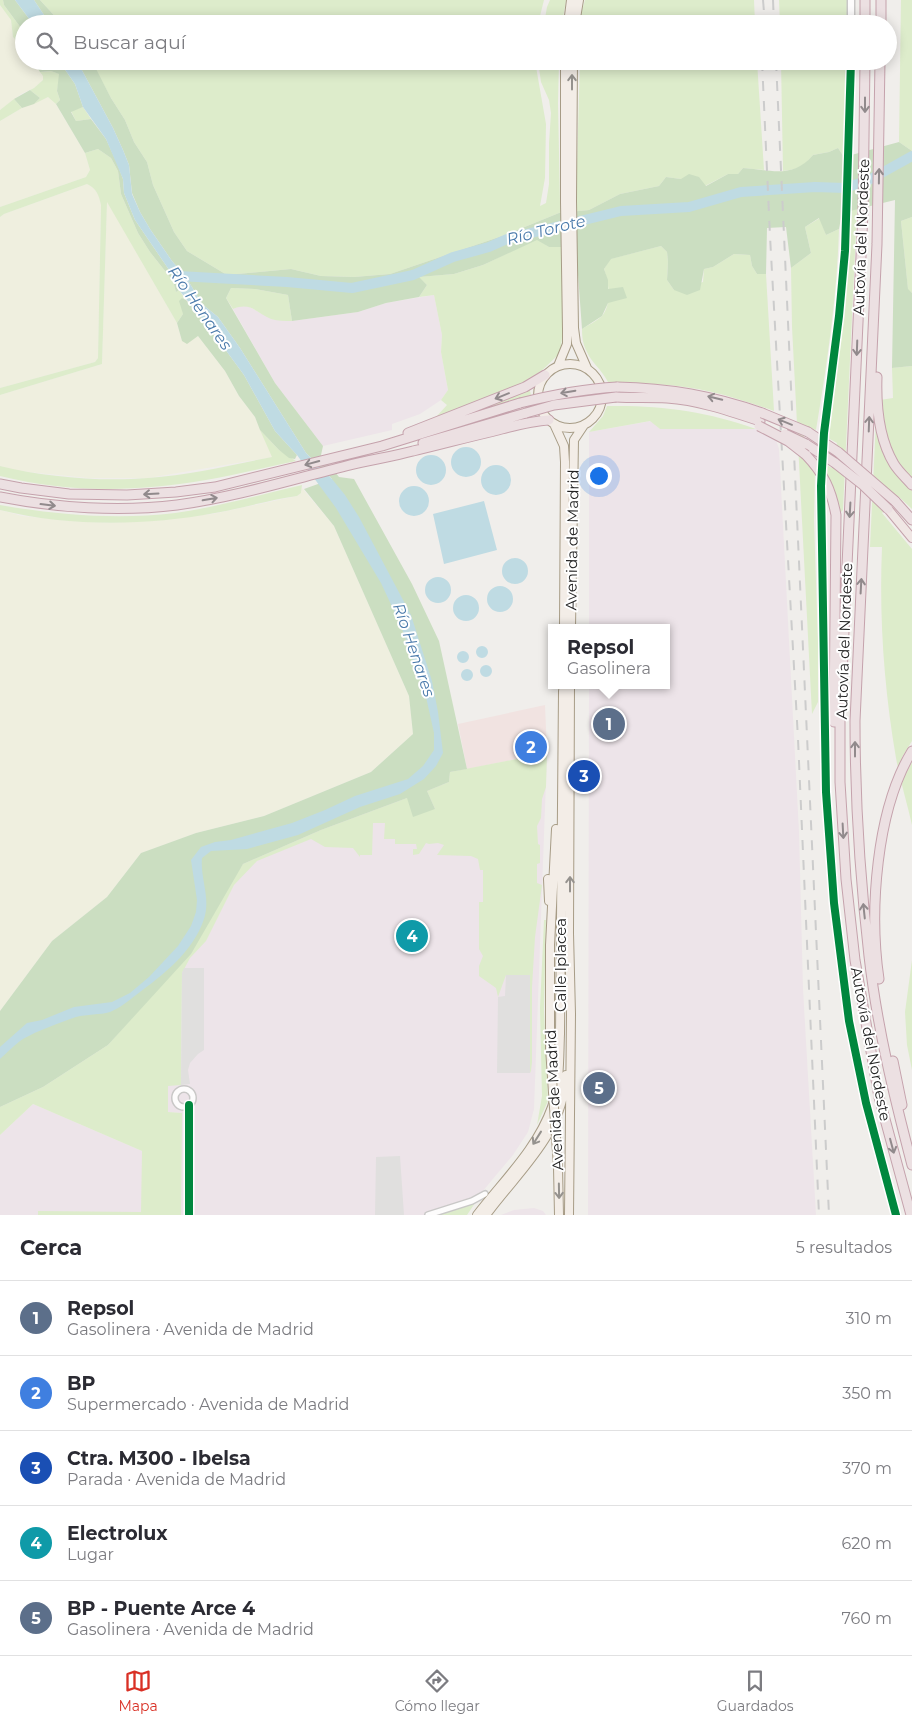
<!DOCTYPE html>
<html lang="es">
<meta charset="utf-8">
<style>
body{margin:0;font-family:Montserrat,sans-serif;background:#f7f7f7;color:#2b2b33}
.you{position:absolute;left:598px;top:475px;width:18px;height:18px;margin:-12px;border:4px solid #fff;border-radius:50%;background:#1a73e8;box-shadow:0 0 0 8px #1a73e833}
.badge{display:grid;place-items:center;width:32px;height:32px;border-radius:50%;background:#d93025;color:#fff;font-size:16px;font-weight:700}
.pin{position:absolute;translate:-50% -50%;border:2px solid #fff;box-shadow:0 1px 5px #0006}
.popup{position:absolute;left:548px;top:624px;width:122px;height:65px;box-sizing:border-box;display:grid;place-content:center;border-radius:0px;background:#fff;filter:drop-shadow(0 1px 4px #0005);font-size:16px;white-space:nowrap;color:#7c7c81}
.popup b{font-size:19px;color:#2b2b33}
.popup::after{content:'';position:absolute;left:50%;top:100%;margin-left:-10px;border:10px solid transparent;border-top-color:#fff}
.list{margin:0;padding:0;list-style:none}
h2{display:flex;justify-content:space-between;align-items:center;height:65px;margin:0;padding:0 20px;font-size:21px}
h2 small{font-size:16px;font-weight:400;color:#7c7c81}
.list li{display:grid;grid-template-columns:32px 1fr auto;gap:15px;align-items:center;box-sizing:border-box;height:75px;padding:0 20px;border-top:1px solid #e1e1e2}
.list b{display:block;font-size:19px;white-space:nowrap}
.list p{margin:0;font-size:16px;white-space:nowrap;color:#7c7c81}
.list em{font-size:16px;font-style:normal;color:#7c7c81}
.icon{flex:none;width:28px;height:28px;fill:none;stroke:currentColor;stroke-width:2;stroke-linecap:round;stroke-linejoin:round}
.map{position:relative;flex:none;width:912px;height:1215px;overflow:hidden}
.search{position:absolute;background:#fff;box-shadow:0 2px 12px #0003;left:15px;right:15px;top:15px;height:55px;display:flex;align-items:center;gap:12px;box-sizing:border-box;padding:0 18px;border-radius:28px;color:#7c7c81;font-size:19px}
.sheet{height:440px;background:#fff}
nav{display:flex;justify-content:space-around;align-items:center;box-sizing:border-box;height:70px;border-top:1px solid #e1e1e2;background:#fff;font-size:14px;color:#7c7c81}
nav a{display:grid;justify-items:center;gap:2px}
nav .on{color:#d93025}
.map>svg:first-child{display:block}
.commercial{fill:#f1e3e1}
.industrial{fill:#ede4e9}
.farmland{fill:#efefdf}
.grass{fill:#ddeccb}
.forest{fill:#cbdec1}
.parking{fill:#e0dfde}
.water{fill:#bfdbe3}
.lines{fill:none;stroke-linecap:round;stroke-linejoin:round}
.river{stroke:#bfdbe3;stroke-width:10}
.tertiary-tunnel{stroke:#c7c5c3;stroke-width:6;stroke-dasharray:6 3;stroke-linecap:butt}
.minor-casing{stroke:#c9c8c7;stroke-width:8}
.tertiary-casing{stroke:#c9c8c7;stroke-width:9}
.primary-casing{stroke:#a79c86;stroke-width:10}
.trunk-casing{stroke:#c5a2ac;stroke-width:10}
.motorway-casing{stroke:#c5a2ac;stroke-width:11}
.minor{stroke:#fdfcfc;stroke-width:5}
.tertiary{stroke:#fdfcfc;stroke-width:6}
.primary{stroke:#f3ede7;stroke-width:8}
.trunk{stroke:#f0e6e4;stroke-width:8}
.motorway{stroke:#ece0e2;stroke-width:9}
.rail{stroke:#ccc;stroke-width:2;stroke-dasharray:10 10;stroke-linecap:butt}
.primary-bridge-casing{stroke:#a79c86;stroke-width:10;stroke-linecap:butt}
.motorway-bridge-casing{stroke:#c5a2ac;stroke-width:11;stroke-linecap:butt}
.primary-bridge{stroke:#f3ede7;stroke-width:8}
.motorway-bridge{stroke:#ece0e2;stroke-width:9}
.cycleway-casing{stroke:#fff;stroke-width:11}
.cycleway{stroke:#00873e;stroke-width:8}
.oneway{stroke:#95928e}
.oneway2{stroke:#918a8c}
.labels{text-anchor:middle;dominant-baseline:central;stroke-width:4;stroke-linejoin:round;paint-order:stroke}
.street-label{font-size:15px;fill:#222;stroke:#fff}
.water-label{font-size:16px;font-style:italic;fill:#4a7aab;stroke:#fff}
</style>
<div class="map">
<svg width="912" height="1215" viewBox="0 0 912 1215">
<rect width="100%" height="100%" fill="#f0eeeb"/>
<path class="commercial" d="M545,705L547,753L467,769L458,724Z"/>
<path class="industrial" d="M434,295L442,335L441,352L448,390L441,400L420,414L392,424V430L323,446L275,383L233,309L241,306H248L262,314L292,321L358,312L386,303Z
M651,421L660,429H756L776,440L779,449L799,832L803,989L816,1215H588L589,685H666V628H589V432Z
M547,753L534,1109L528,1132L513,1155L482,1192L444,1215H0V1135L33,1104L142,1151L181,1113L168,1112V1085H181L182,973L191,954L243,864L321,830L449,782L518,758Z
M534,1208L543,1211L546,1215H501L514,1210Z"/>
<path class="farmland" d="M0,5L11,20L13,37L24,48V61H33L43,76V80L34,88L21,94L0,110Z
M48,97L54,101L85,153L90,170L86,177L0,207V121L22,108Z
M87,184L93,187L99,196L101,205L98,358L95,362L0,388V217L4,214Z
M107,201L177,323L182,341L198,336L225,371L239,396L255,417L273,457L148,478H89L18,471L0,466V395L102,364Z
M302,488L334,526L409,696L413,734L371,772L264,816L196,833L141,853L107,897L52,941L0,1011V510L22,516L71,521L108,523L143,521L213,514L236,509L297,496L301,493Z"/>
<path class="grass" d="M0,0H3L4,5L24,32V48L13,37L11,20L0,5Z
M40,0H544L538,24H62Z
M550,0H566L562,24H544L547,7Z
M585,0H754L755,24H581V14Z
M779,0H847V24H780Z
M901,0H912V151L899,142Z
M91,61H535L546,124L545,178L540,206L546,203L549,184V143L551,113L549,100L541,82L538,61H559L558,103L560,202L576,200L580,61H757L764,170L743,168L738,174H728L705,186L681,179L666,177L659,186L620,194L589,210L559,213L505,235L390,274L354,277L321,276L291,269L227,275L187,251L174,232L153,185L147,162L134,142L125,120L111,98Z
M781,61H846L844,157L838,148L829,152L813,155C803,167 799,169 783,171Z
M51,71L60,74L57,91L60,100L56,104L48,97L34,104L40,98L30,90L34,88L43,80V76L40,72Z
M14,99L22,108L0,121V110Z
M83,107L91,119L76,121L71,111Z
M98,149L111,158L118,171L121,194L138,233L150,252L173,281L176,292L179,290L186,300L182,298L183,314L177,323L107,202L102,364L0,395V388L95,362L98,358L101,205C99,195 96,188 87,184L4,214L0,217V207L86,177L90,170L85,153Z
M857,209L843,510L840,513L828,476L816,459L832,468L837,443L828,438L829,419L849,262L852,210Z
M912,217V293L908,290L901,221Z
M820,218L826,235L839,229C837,297 827,364 816,430L804,426V460L815,471L814,520L818,644V702L812,714L792,327L791,268L811,253L805,227Z
M537,239L549,247H562V337L561,348L558,355L532,380L441,417H436L447,405L441,400L448,390L441,352L442,335L434,295L419,297L427,285L418,277L454,274L483,265Z
M661,246L667,252L668,262L667,280L674,290L703,282L704,269L713,267L734,254L750,255L752,266L757,274H766L774,411C754,404 733,397 712,392C678,384 643,383 608,382C602,370 591,362 587,352C583,345 582,337 582,329C588,325 597,321 602,316C612,304 609,283 604,269L610,259Z
M231,288L255,289L288,295L292,321C285,321 278,321 271,319C255,312 251,302 233,309L226,298Z
M912,366V481C892,459 883,430 880,400L893,398L892,368Z
M529,387L531,395L441,423Z
M607,406C660,405 706,411 756,429H660L650,421L589,432L603,416Z
M876,420L897,474L912,491V509L898,496L882,513L912,549V741L902,757L908,770L912,762V825C907,803 900,780 896,758C884,688 879,618 882,547H870Z
M260,430L279,450L296,461C266,467 236,475 206,480C138,492 67,493 0,476V466C44,477 102,482 148,478C190,475 231,465 272,457Z
M302,485L301,493L297,496C269,500 243,508 215,513C146,526 69,527 0,510V505C58,515 117,520 175,513C218,507 260,495 302,485Z
M547,753L546,787L542,799L541,818L537,826L538,844L540,845V863L537,864V883L542,885L535,937L532,987V1062L531,1071L530,1073V975H506L498,997L496,988L479,976V966L483,956L479,949V902H483V870H480L478,859L471,856L437,855L444,845L438,843L429,844L426,843L419,854L413,855V849H417L416,844H395V839H384L385,823H373L372,855H360V857L353,848L325,847L311,839L257,861L234,885L206,941L190,958L182,973L181,1085L168,1086V1112L182,1113L181,1215H38V1211L141,1212L142,1151L33,1104L0,1135V1107L43,1087L108,1045L145,1003L243,864L321,830L407,798L435,809L427,791L449,782L450,772Z
M544,920H546L544,1009L548,1101L537,1125L542,1096L540,1008Z
M912,960V1070L907,1045L905,1012Z
M475,1203L467,1215H433L438,1213Z"/>
<path class="forest" d="M3,0H15L33,24H24V32L4,5Z
M34,0H40L62,24H50Z
M33,61H59L75,84L83,107L71,112L76,121L91,119L106,139L117,163L123,179L124,193L135,220L178,283L179,290L176,292L173,281L150,252L138,233L121,194L118,171L111,158L98,149L85,153L56,104L60,100L57,91L59,74L51,71L40,72Z
M77,61H92L111,98L125,120L134,142L147,162L153,185L174,232L187,251L227,275L291,269L321,276L354,277L390,274L505,235L559,213L589,210L620,194L659,186L666,177L681,179L689,174L699,177L706,186L728,174H738L743,168C771,170 793,179 813,155L829,152L838,148L844,157L899,142L912,151V217L901,221L908,289L912,293V366L892,368L895,200L842,213L839,229L826,235L819,218L805,227L811,253L791,268L786,227L767,228L766,274H757L752,266L750,255L734,254L713,267L704,269L700,290L687,295L674,290L667,280L668,262L667,252L661,246L611,259L604,269L608,280V289L623,287L627,298L608,303L602,316L582,329L576,247H549L537,240L483,265L454,274L419,277L427,285L419,297L386,303L358,312L292,321L288,295L255,289L231,288L226,298L275,383L323,446L321,455L339,477L354,479L412,584L439,641L467,769L450,772L449,782L427,791L435,809L413,817L407,798L321,830L243,864L191,954L108,1045L43,1087L0,1107V1011L52,941L107,897L141,853L196,833L264,816L371,772L413,734L409,696L334,526L304,489L332,479L306,453L240,348L218,317L202,304L186,277L172,261L150,229L140,212L132,193L129,165L123,150L113,128Z
M30,90L40,98L34,104L22,108L14,99Z
M182,298L186,300L208,326L244,375L275,431L297,455L295,459L289,458L279,450L260,430L255,417L239,396L225,371L198,336L187,344L182,341L177,323L183,314L179,301Z"/>
<path class="parking" d="M184,968H204V1050L198,1054L190,1063L188,1070L190,1084L181,1085L182,973Z
M506,975H530V1073H497L498,997L505,996Z
M400,1156L404,1215H375L376,1157Z"/>
<path class="water" d="M15,0H34L50,24H33Z
M59,61H77L113,128L123,150L129,165L132,194L140,212L150,229L172,261L186,277L202,304L218,317L240,348L306,453L332,479L345,495L359,517L411,615L432,681L438,712L443,753L436,766L424,779L400,794L360,807L298,835L247,849L211,851L202,858C200,878 211,898 204,919C193,952 163,975 136,995C128,1001 120,1008 110,1012C100,1015 87,1014 76,1017C59,1023 39,1030 23,1039C15,1044 7,1053 0,1059V1047L27,1023L42,1020L74,1007L112,1002L130,993L149,977L178,946L191,926L196,912L197,900L191,860L201,847L215,842L231,840L292,823L325,810L355,796L408,779L423,766L434,750V733L426,697L401,626L381,583L336,508L297,455L275,431L244,375L208,326L179,290L178,283L135,220L124,193L123,179L106,139L83,107L75,84Z
M451 462a15 15 0 1 1 30 0a15 15 0 1 1-30 0Z
M416 470a15 15 0 1 1 30 0a15 15 0 1 1-30 0Z
M481 480a15 15 0 1 1 30 0a15 15 0 1 1-30 0Z
M399 501a15 15 0 1 1 30 0a15 15 0 1 1-30 0Z
M484,501L497,550L444,564L433,514Z
M502 571a13 13 0 1 1 26 0a13 13 0 1 1-26 0Z
M425 590a13 13 0 1 1 26 0a13 13 0 1 1-26 0Z
M487 599a13 13 0 1 1 26 0a13 13 0 1 1-26 0Z
M453 608a13 13 0 1 1 26 0a13 13 0 1 1-26 0Z
M476 652a6 6 0 1 1 12 0a6 6 0 1 1-12 0Z
M457 657a6 6 0 1 1 12 0a6 6 0 1 1-12 0Z
M480 671a6 6 0 1 1 12 0a6 6 0 1 1-12 0Z
M461 675a6 6 0 1 1 12 0a6 6 0 1 1-12 0Z"/>
<g class="lines">
<path class="river" d="M178,276L287,282L352,288L413,275L453,257L489,247L507,239L621,211L689,207L741,192L815,187L845,188L869,180L912,156"/>
<path class="tertiary-tunnel" d="M821,486L823,439"/>
<g class="minor-casing">
<path id="minor" d="M175 1098a9 9 0 1 1 18 0a9 9 0 1 1-18 0Z
M189,1215V1105
M428,1215L472,1201L485,1194"/>
</g>
<g class="tertiary-casing">
<path id="tertiary" d="M851,24V0
M824,433L839,316L845,251L851,61
M821,486L826,792L834,903L849,1021L866,1103L896,1215"/>
</g>
<g class="primary-casing">
<path id="primary" d="M568,24L571,0
M575,24L579,0
M573,61L572,201L574,328L576,343L587,368
M538 396a32 32 0 1 1 64 0a32 32 0 1 1-64 0Z
M558,366L567,344V330L565,202V61
M554,424L564,446L565,462L564,628
M571,628L574,440L584,425
M548,879L549,901
M550,1048V945L556,829
M558,1167L559,1215
M477,1215C504,1180 537,1149 552,1107C560,1084 559,1058 560,1034L563,691
M486,1215C519,1170 563,1135 566,1075
M569,1215L571,1014L569,933L570,685"/>
</g>
<g class="trunk-casing">
<path id="trunk" d="M888,509L912,538"/>
</g>
<g class="motorway-casing">
<path id="motorway" d="M865,24V0
M881,24V0
M865,61L863,212L840,720V782L846,879L855,960L879,1097L911,1215
M880,61L877,244L855,721C855,800 860,878 869,956C877,1027 894,1096 912,1165
M877,377C876,406 879,439 894,464C899,472 906,478 912,485
M617,387C669,388 713,396 762,413
M616,397C633,398 650,397 667,398C698,400 730,411 760,421
M808,432L838,452
M408,433L525,387L545,375
M423,443L526,413
M806,444L835,463
M806,455C824,474 831,489 836,515L834,722
M0,484L21,488L69,494L127,495L176,492L215,487L382,446L520,403
M0,497C55,508 121,512 177,505C235,497 290,480 346,466C368,460 391,457 413,451C439,445 464,438 490,432C510,427 529,421 549,420
M895,501L912,520
M879,979C869,911 876,810 912,751
M893,1061L902,1105"/>
</g>
<use href="#minor" class="minor"/>
<use href="#tertiary" class="tertiary"/>
<use href="#primary" class="primary"/>
<use href="#trunk" class="trunk"/>
<use href="#motorway" class="motorway"/>
<path class="rail" d="M763,0L765,24
M773,0L774,24
M762,61L770,236L798,739L819,1215
M776,61L829,1215"/>
<g class="primary-bridge-casing">
<path id="primary-bridge" d="M550,1048L558,1167"/>
</g>
<g class="motorway-bridge-casing">
<path id="motorway-bridge" d="M520,403C552,395 583,389 617,387
M526,413L554,405L616,397
M762,413L808,432
M759,426L788,441L806,455
M785,434L806,444
M838,452L895,501
M835,463L863,485L888,509"/>
</g>
<use href="#primary-bridge" class="primary-bridge"/>
<use href="#motorway-bridge" class="motorway-bridge"/>
<g class="cycleway-casing">
<path id="cycleway" d="M851,61L845,251L839,316L824,433L821,486L826,792L834,903L849,1021L866,1103L896,1215
M189,1215V1105"/>
</g>
<use href="#cycleway" class="cycleway"/>
</g>
<defs><path id="oneway-shaft" d="M-6 0H5M1.5-3L5.5 0L1.5 3" fill="none" stroke-width="1.6" stroke-linecap="round" stroke-linejoin="round" transform="scale(1.25)"/></defs>
<g class="oneway">
<use href="#oneway-shaft" transform="translate(572 82) rotate(-90)"/>
<use href="#oneway-shaft" transform="translate(570 884) rotate(-90)"/>
<use href="#oneway-shaft" transform="translate(537 1138) rotate(122)"/>
<use href="#oneway-shaft" transform="translate(559 1191) rotate(89)"/>
</g>
<g class="oneway2">
<use href="#oneway-shaft" transform="translate(865 105) rotate(90)"/>
<use href="#oneway-shaft" transform="translate(879 176) rotate(-89)"/>
<use href="#oneway-shaft" transform="translate(857 348) rotate(92)"/>
<use href="#oneway-shaft" transform="translate(568 392) rotate(170)"/>
<use href="#oneway-shaft" transform="translate(502 396) rotate(158)"/>
<use href="#oneway-shaft" transform="translate(715 398) rotate(-166)"/>
<use href="#oneway-shaft" transform="translate(785 422) rotate(-158)"/>
<use href="#oneway-shaft" transform="translate(869 424) rotate(-88)"/>
<use href="#oneway-shaft" transform="translate(312 463) rotate(165)"/>
<use href="#oneway-shaft" transform="translate(151 494) rotate(177)"/>
<use href="#oneway-shaft" transform="translate(210 499) rotate(-10)"/>
<use href="#oneway-shaft" transform="translate(48 505) rotate(7)"/>
<use href="#oneway-shaft" transform="translate(850 510) rotate(93)"/>
<use href="#oneway-shaft" transform="translate(861 586) rotate(-87)"/>
<use href="#oneway-shaft" transform="translate(855 749) rotate(-90)"/>
<use href="#oneway-shaft" transform="translate(843 831) rotate(87)"/>
<use href="#oneway-shaft" transform="translate(864 911) rotate(-96)"/>
<use href="#oneway-shaft" transform="translate(892 1146) rotate(75)"/>
</g>
<g class="labels">
<g class="street-label">
<text transform="translate(861 237) rotate(-88)">Autovía del Nordeste</text>
<text transform="translate(572 540) rotate(-89)">Avenida de Madrid</text>
<text transform="translate(844 641) rotate(-88)">Autovía del Nordeste</text>
<text transform="translate(560 965) rotate(-90)">Calle Iplacea</text>
<text transform="translate(871 1044) rotate(79)">Autovía del Nordeste</text>
<text transform="translate(554 1100) rotate(-93)">Avenida de Madrid</text>
</g>
<g class="water-label">
<text transform="translate(546 230) rotate(-14)">Río Torote</text>
<text transform="translate(200 308) rotate(55)">Río Henares</text>
<text transform="translate(414 650) rotate(71)">Río Henares</text>
</g>
</g>
</svg>
<div class="you"></div>
<div class="pin badge" style="left:609px;top:724px;background:#5c6f8a">1</div>
<div class="popup"><b>Repsol</b>Gasolinera</div>
<div class="pin badge" style="left:531px;top:747px;background:#3f7fe0">2</div>
<div class="pin badge" style="left:584px;top:776px;background:#1a4fb4">3</div>
<div class="pin badge" style="left:412px;top:936px;background:#0f9aa8">4</div>
<div class="pin badge" style="left:599px;top:1088px;background:#5c6f8a">5</div>
<div class="search"><svg class="icon" aria-label="search" viewBox="0 0 24 24"><circle cx="10" cy="10" r="6"/><path d="M15 15l6 6"/></svg>Buscar aquí</div>
</div>
<section class="sheet">
<h2>Cerca<small>5 resultados</small></h2>
<ul class="list">
<li><span class="badge" style="background:#5c6f8a">1</span><div><b>Repsol</b><p>Gasolinera · Avenida de Madrid</p></div><em>310 m</em></li>
<li><span class="badge" style="background:#3f7fe0">2</span><div><b>BP</b><p>Supermercado · Avenida de Madrid</p></div><em>350 m</em></li>
<li><span class="badge" style="background:#1a4fb4">3</span><div><b>Ctra. M300 - Ibelsa</b><p>Parada · Avenida de Madrid</p></div><em>370 m</em></li>
<li><span class="badge" style="background:#0f9aa8">4</span><div><b>Electrolux</b><p>Lugar</p></div><em>620 m</em></li>
<li><span class="badge" style="background:#5c6f8a">5</span><div><b>BP - Puente Arce 4</b><p>Gasolinera · Avenida de Madrid</p></div><em>760 m</em></li>
</ul>
</section>
<nav>
<a class="on"><svg class="icon" aria-label="map" viewBox="0 0 24 24"><path d="M3 6l6-2 6 2 6-2v14l-6 2-6-2-6 2zM9 4v14M15 6v14"/></svg>Mapa</a>
<a><svg class="icon" aria-label="directions" viewBox="0 0 24 24"><path d="M12 3l9 9-9 9-9-9zM9 14v-3h6M13 9l2 2-2 2"/></svg>Cómo llegar</a>
<a><svg class="icon" aria-label="saved" viewBox="0 0 24 24"><path d="M7 4h10v16l-5-4-5 4z"/></svg>Guardados</a>
</nav>
